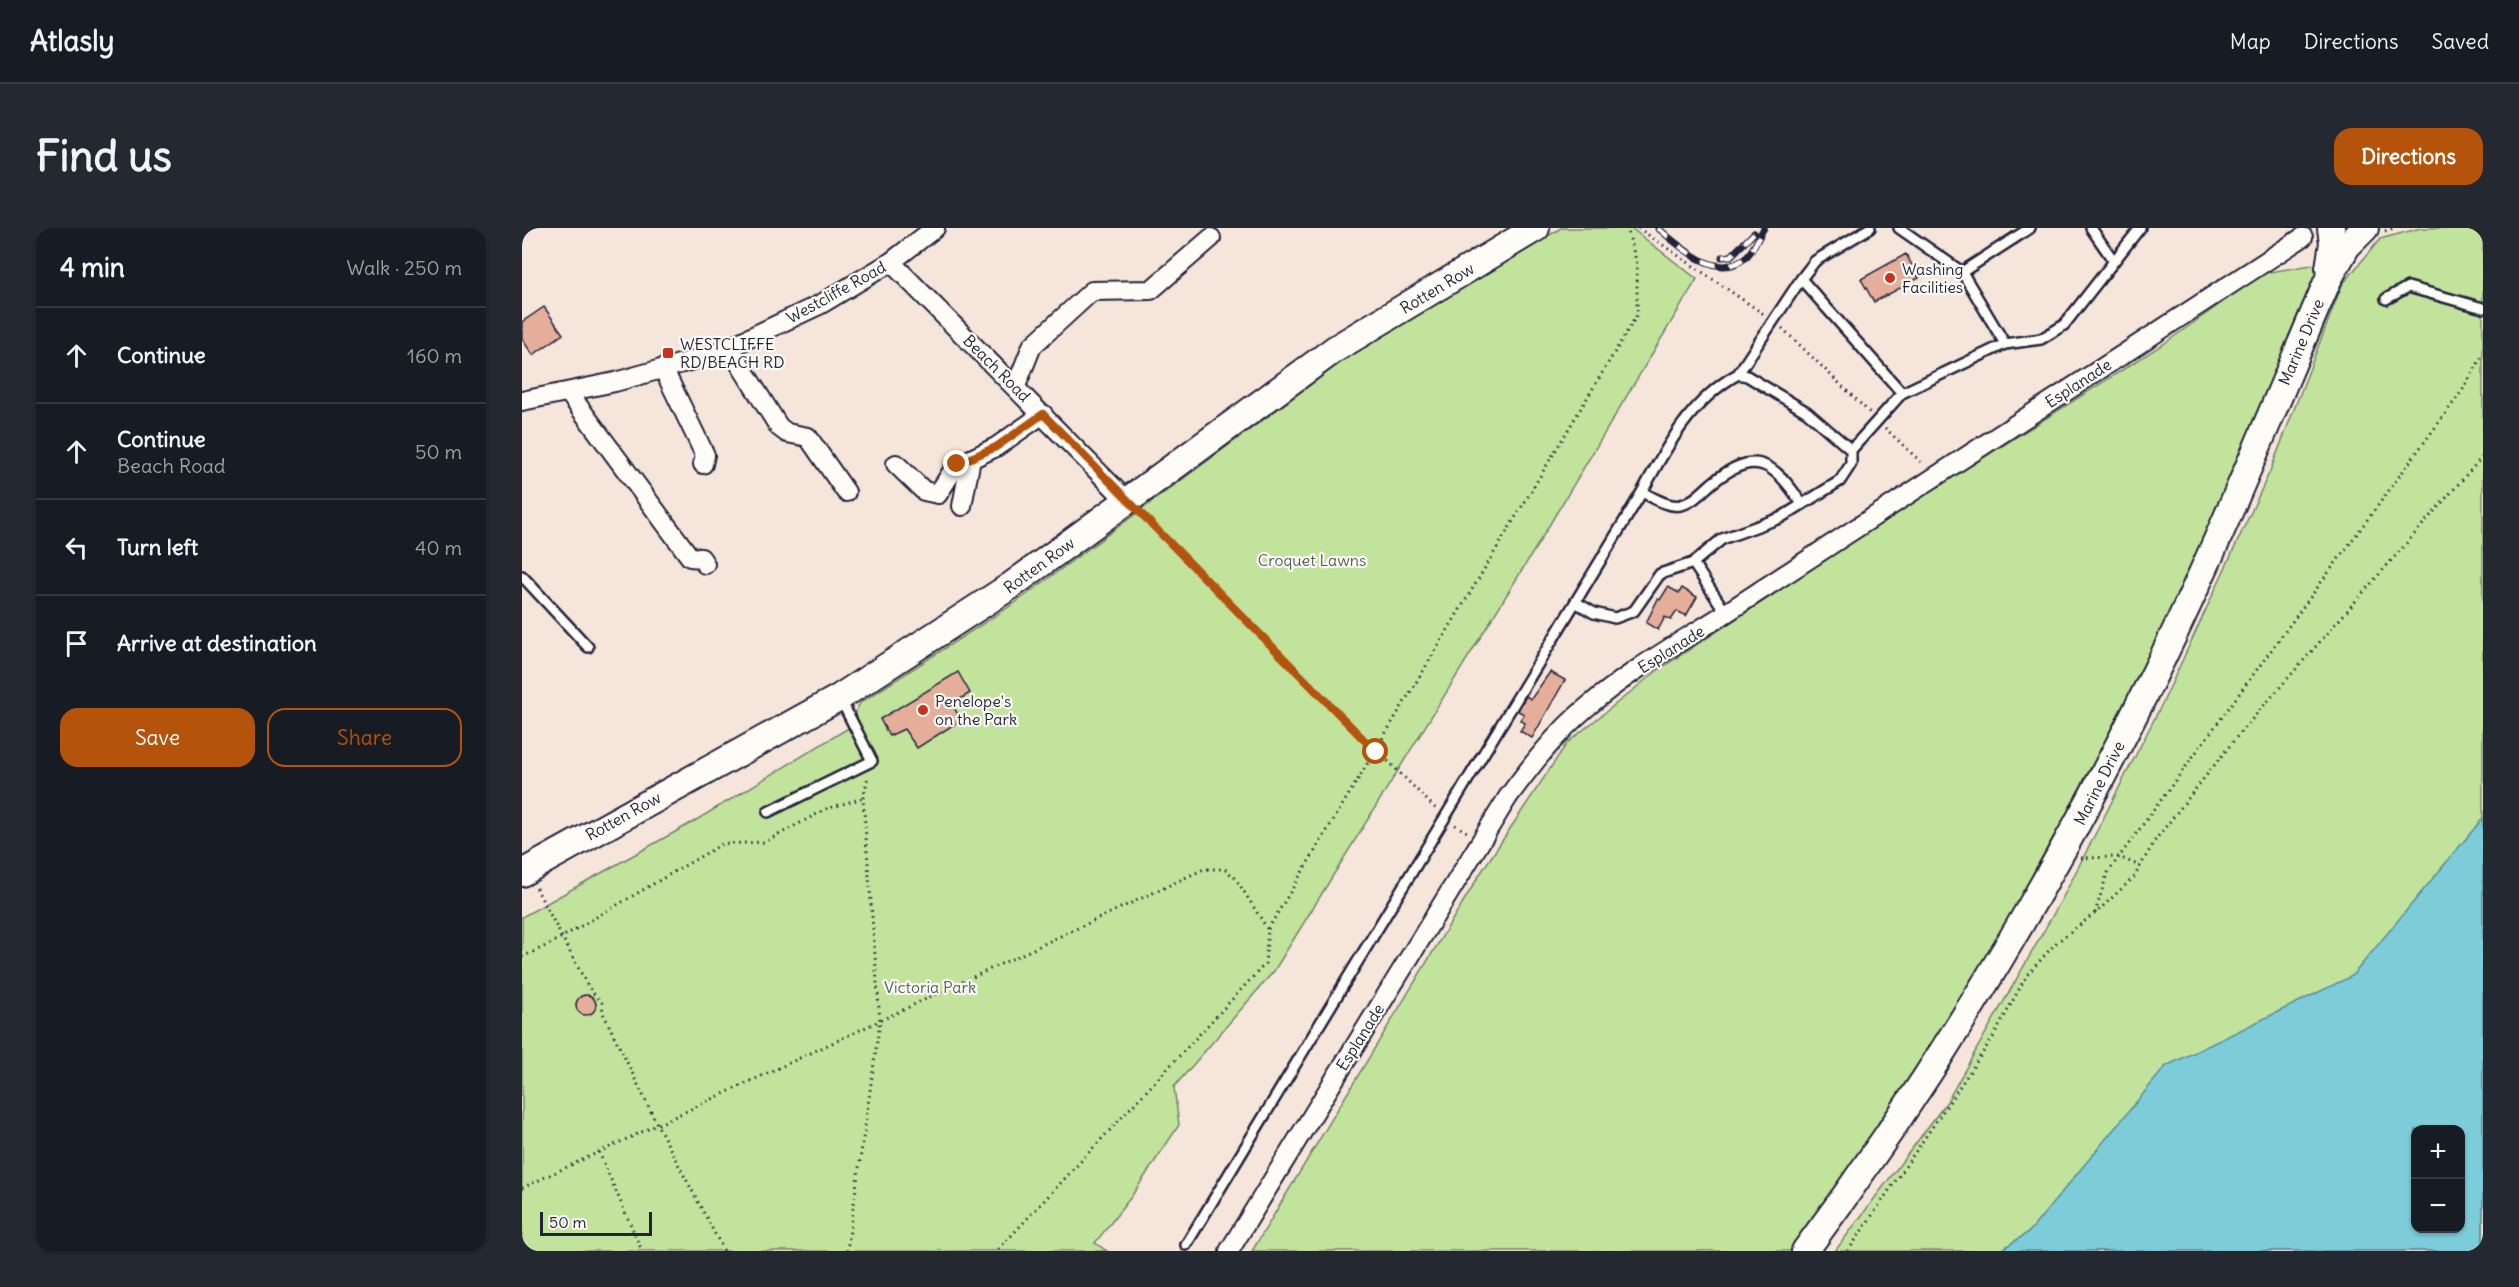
<!DOCTYPE html>
<meta charset="utf-8">
<style>
body{margin:0;font-family:Delius,sans-serif;background:#242831;color:#f1f3f6}
.controls{position:absolute;right:18px;bottom:18px;display:grid;overflow:hidden;border-radius:12px;box-shadow:0 2px 4px #0004}
.controls button{width:54px;height:54px;display:grid;place-items:center;padding:0;border:0;border-bottom:2px solid #363941;background:#171b24;color:#f1f3f6;font:30px sans-serif}
.scale{position:absolute;left:18px;bottom:15px;width:112px;box-sizing:border-box;padding-left:6px;border:3px solid #22223b;border-top:0;font-size:16px;line-height:21px;white-space:nowrap;color:#22223b;-webkit-text-stroke:4px #fdfcf7;paint-order:stroke}
.stop{position:absolute;width:18px;height:18px;margin:-14px;border:4px solid #b45309;border-radius:50%;background:#fff}
.stop.end{background:#b45309;border-color:#fff;box-shadow:0 2px 6px #0008}
.list{margin:0;padding:0;list-style:none}
h2{display:flex;justify-content:space-between;align-items:center;height:78px;margin:0;padding:0 24px;font-size:26px}
h2 small{font-size:20px;font-weight:400;color:#9ea1a6}
.list li{display:grid;grid-template-columns:39px 1fr auto;gap:18px;align-items:center;box-sizing:border-box;height:96px;padding:0 24px;border-top:2px solid #363941}
.list b{display:block;font-size:22px;white-space:nowrap}
.list p{margin:0;font-size:20px;white-space:nowrap;color:#9ea1a6}
.list em{font-size:20px;font-style:normal;color:#9ea1a6}
.actions{display:flex;gap:12px;padding:18px 24px}
.actions a{flex:1;padding:14px 0;border:2px solid #b45309;border-radius:18px;text-align:center;font-size:21px;color:#b45309}
.actions .main{background:#b45309;color:#fff}
.icon{flex:none;width:33px;height:33px;fill:none;stroke:currentColor;stroke-width:2;stroke-linecap:round;stroke-linejoin:round}
.map{position:relative;flex:none;width:1961px;height:1023px;overflow:hidden;border-radius:18px}
header{display:flex;align-items:center;gap:36px;box-sizing:border-box;height:84px;padding:0 30px;background:#171b24;border-bottom:2px solid #363941}
header strong{font-size:28px}
nav{display:flex;gap:33px;margin-inline-start:auto;font-size:21px}
.intro{display:flex;align-items:center;justify-content:space-between;box-sizing:border-box;height:144px;padding:0 36px}
h1{margin:0;font-size:42px}
.button{padding:15px 27px;border-radius:18px;background:#b45309;color:#fff;font-size:21px;font-weight:700}
main{display:flex;gap:36px;padding:0 36px}
aside{flex:1;background:#171b24;border-radius:18px;box-shadow:0 2px 4px #0004}
.map>svg:first-child{display:block}
.green{fill:#c2e39c;stroke:#72826c;stroke-width:1.5;fill-rule:evenodd}
.water{fill:#7cccd9;stroke:#58889a;stroke-width:1.5;fill-rule:evenodd}
.building{fill:#e5ae9b;stroke:#22223b;stroke-width:1.5}
.lines{fill:none;stroke-linecap:round;stroke-linejoin:round}
.lane-casing{stroke:#22223b;stroke-width:14}
.street-casing{stroke:#22223b;stroke-width:22}
.secondary-casing{stroke:#22223b;stroke-width:30}
.path{stroke:#22223b;stroke-width:3;stroke-dasharray:1.5 4.5;stroke-linecap:butt}
.lane{stroke:#fdfcf7;stroke-width:9}
.street{stroke:#fdfcf7;stroke-width:18}
.secondary{stroke:#fdfcf7;stroke-width:26}
.rail-casing{stroke:#22223b;stroke-width:7}
.rail{stroke:#fdfcf7;stroke-width:4.5;stroke-dasharray:14;stroke-linecap:butt}
.route{stroke:#b45309;stroke-width:8}
.poi-dot{fill:#c8321e;stroke:#fdfcf7;stroke-width:2}
.labels{text-anchor:middle;dominant-baseline:central;stroke-width:4.5;stroke-linejoin:round;paint-order:stroke}
.poi-label{font-size:16px;fill:#22223b;stroke:#fdfcf7;text-anchor:start}
.street-label{font-size:16px;fill:#22223b;stroke:#fdfcf7}
.park-label{font-size:16px;fill:#525c58;stroke:#fdfcf7}
</style>
<header>
<strong>Atlasly</strong>
<nav><a>Map</a><a>Directions</a><a>Saved</a></nav>
</header>
<div class="intro"><h1>Find us</h1><a class="button">Directions</a></div>
<main>
<aside>
<h2>4 min<small>Walk · 250 m</small></h2>
<ul class="list">
<li><svg class="icon" aria-label="ahead" viewBox="0 0 24 24"><path d="M12 20V5M6 11l6-6 6 6"/></svg><div><b>Continue</b></div><em>160 m</em></li>
<li><svg class="icon" aria-label="ahead" viewBox="0 0 24 24"><path d="M12 20V5M6 11l6-6 6 6"/></svg><div><b>Continue</b><p>Beach Road</p></div><em>50 m</em></li>
<li><svg class="icon" aria-label="left" viewBox="0 0 24 24"><path d="M17 20v-9H6M10 6l-5 5 5 5"/></svg><div><b>Turn left</b></div><em>40 m</em></li>
<li><svg class="icon" aria-label="arrive" viewBox="0 0 24 24"><path d="M6 21V4h12l-3 4 3 4H6"/></svg><div><b>Arrive at destination</b></div></li>
</ul>
<div class="actions"><a class="main">Save</a><a>Share</a></div>
</aside>
<div class="map">
<svg width="1961" height="1023" viewBox="0 0 1961 1023">
<rect width="100%" height="100%" fill="#f6e5db"/>
<filter id="ink" filterUnits="userSpaceOnUse"><feTurbulence type="fractalNoise" baseFrequency=".0167" numOctaves="2"/><feDisplacementMap in="SourceGraphic" scale="12" xChannelSelector="R" yChannelSelector="G"/><feConvolveMatrix kernelMatrix="1 2 1 2 8 2 1 2 1" color-interpolation-filters="sRGB"/></filter>
<g filter="url(#ink)">
<path class="green" d="M1039,0H1109L1175,51L1013,321L752,743L652,859L657,897L609,969L573,1015L585,1023H0V689L171,594L325,501L338,475L493,375L822,132Z
M1899,0H1961V1023H1313L1424,875L1540,671L1642,472L1749,241L1820,57L1858,11ZM1894,902H1938V1000H1894Z
M1801,35L1679,323L1530,623L1429,794L1271,1023H730L958,646L1045,515L1136,442L1409,263L1643,115L1742,45Z"/>
<path class="water" d="M1961,590V1023H1477L1507,1004L1644,838L1830,748ZM1894,902H1938V1000H1894Z"/>
<path class="building" d="M1384,26L1397,50L1352,74L1339,51Z
M22,79L41,106L11,127L0,111V94Z
M1146,359L1157,365L1160,360L1175,369L1164,388L1155,383L1149,392L1143,389L1136,402L1124,395L1136,371L1138,372Z
M436,444L448,465L430,476L439,492L395,520L382,501L367,508L358,491Z
M1028,444L1043,452L1010,510L998,503L1003,495L998,492L1002,486L996,483L1004,468L1009,471Z
M54 777a10 10 0 1 1 20 0a10 10 0 1 1-20 0Z"/>
<g class="lines">
<g class="lane-casing">
<path id="lane" d="M1348,0L1293,33L1279,51L1380,165
M1377,0L1440,44L1483,116
M1569,0L1591,32
M1440,44L1508,0
M1864,71L1886,59L1961,80
M1216,146L1279,51
M1280,276C1251,233 1232,220 1189,256C1180,264 1171,274 1159,277C1147,280 1130,269 1120,264C1145,218 1169,172 1216,146L1225,148L1285,184L1329,222
M1171,335L1204,385
M0,348L66,419
M1055,375L1072,385L1093,390L1112,383L1138,346L1171,335L1200,311L1258,290L1318,253L1329,236V222L1380,165L1483,116L1519,111L1542,97L1618,0
M246,584L350,533L319,472
M664,1017L1120,264"/>
</g>
<g class="street-casing">
<path id="street" d="M369,34L605,273
M207,119L257,199L265,205L286,209L324,264
M141,140L183,227L181,236
M494,158L510,118L570,63L629,62L689,10
M46,164L168,329L179,330L183,336
M0,173L93,154L193,126L299,76L369,34L413,0
M374,236L402,263L416,266L435,236L449,231
M440,278L449,231L474,219L521,186
M707,1023L986,569C1009,538 1034,505 1064,480C1107,443 1157,415 1204,385L1781,9"/>
</g>
<g class="secondary-casing">
<path id="secondary" d="M1807,40L1811,15L1809,0
M0,645L318,469L487,359L813,121L1014,0
M1283,1023C1417,843 1532,650 1631,449C1695,320 1749,185 1806,52L1825,18L1843,0"/>
</g>
<path class="path" d="M1116,0L1243,87
M1863,3L1872,0
M1260,100L1348,185
M1363,200L1402,237
M619,287L914,581
M933,597L945,604
M1559,630L1597,629L1940,163L1961,127
M14,660L67,760L80,775L81,785L136,898L202,1023
M1573,685L1585,646L1597,629L1618,638
M746,701L1115,87V36L1105,0
M0,729L28,716L200,616L243,614L304,581L341,570
M77,924L120,1023
M0,960L682,641H703L714,651L746,702L743,736L475,1023
M325,1023L358,793L341,570L346,549
M1326,1023L1472,808L1504,748L1534,715L1576,683L1612,649L1634,611L1717,506L1961,228"/>
<use href="#lane" class="lane"/>
<use href="#street" class="street"/>
<use href="#secondary" class="secondary"/>
<g class="rail-casing">
<path id="rail" d="M1136,0C1157,18 1197,56 1225,28C1232,21 1237,8 1242,0
M1200,29L1209,28L1232,5"/>
</g>
<use href="#rail" class="rail"/>
</g>
</g>
<g class="lines" filter="url(#ink)">
<path class="route" d="M435,236L474,219L521,186L854,524"/>
</g>
<g class="poi-dot">
<circle cx="1368" cy="50" r="6"/>
<rect x="140" y="119" width="12" height="12" rx="3"/>
<circle cx="401" cy="482" r="6"/>
</g>
<g class="labels">
<g class="poi-label">
<text x="1380" y="41">Washing<tspan x="1380" dy="18">Facilities</tspan></text>
<text x="158" y="116">WESTCLIFFE<tspan x="158" dy="18">RD/BEACH RD</tspan></text>
<text x="413" y="473">Penelope's<tspan x="413" dy="18">on the Park</tspan></text>
</g>
<g class="street-label">
<text transform="translate(915 60) rotate(-31)">Rotten Row</text>
<text transform="translate(314 64) rotate(-29)">Westcliffe Road</text>
<text transform="translate(1779 114) rotate(-67)">Marine Drive</text>
<text transform="translate(475 140) rotate(45)">Beach Road</text>
<text transform="translate(1556 155) rotate(-33)">Esplanade</text>
<text transform="translate(517 337) rotate(-36)">Rotten Row</text>
<text transform="translate(1149 421) rotate(-32)">Esplanade</text>
<text transform="translate(1577 555) rotate(-63)">Marine Drive</text>
<text transform="translate(101 588) rotate(-29)">Rotten Row</text>
<text transform="translate(838 809) rotate(-58)">Esplanade</text>
</g>
<g class="park-label">
<text x="790" y="332">Croquet Lawns</text>
<text x="408" y="759">Victoria Park</text>
</g>
</g>
</svg>
<div class="controls">
<button>+</button>
<button>−</button>
</div>
<div class="scale">50 m</div>
<div class="stop" style="left:854px;top:524px"></div>
<div class="stop end" style="left:435px;top:236px"></div>
</div>
</main>
